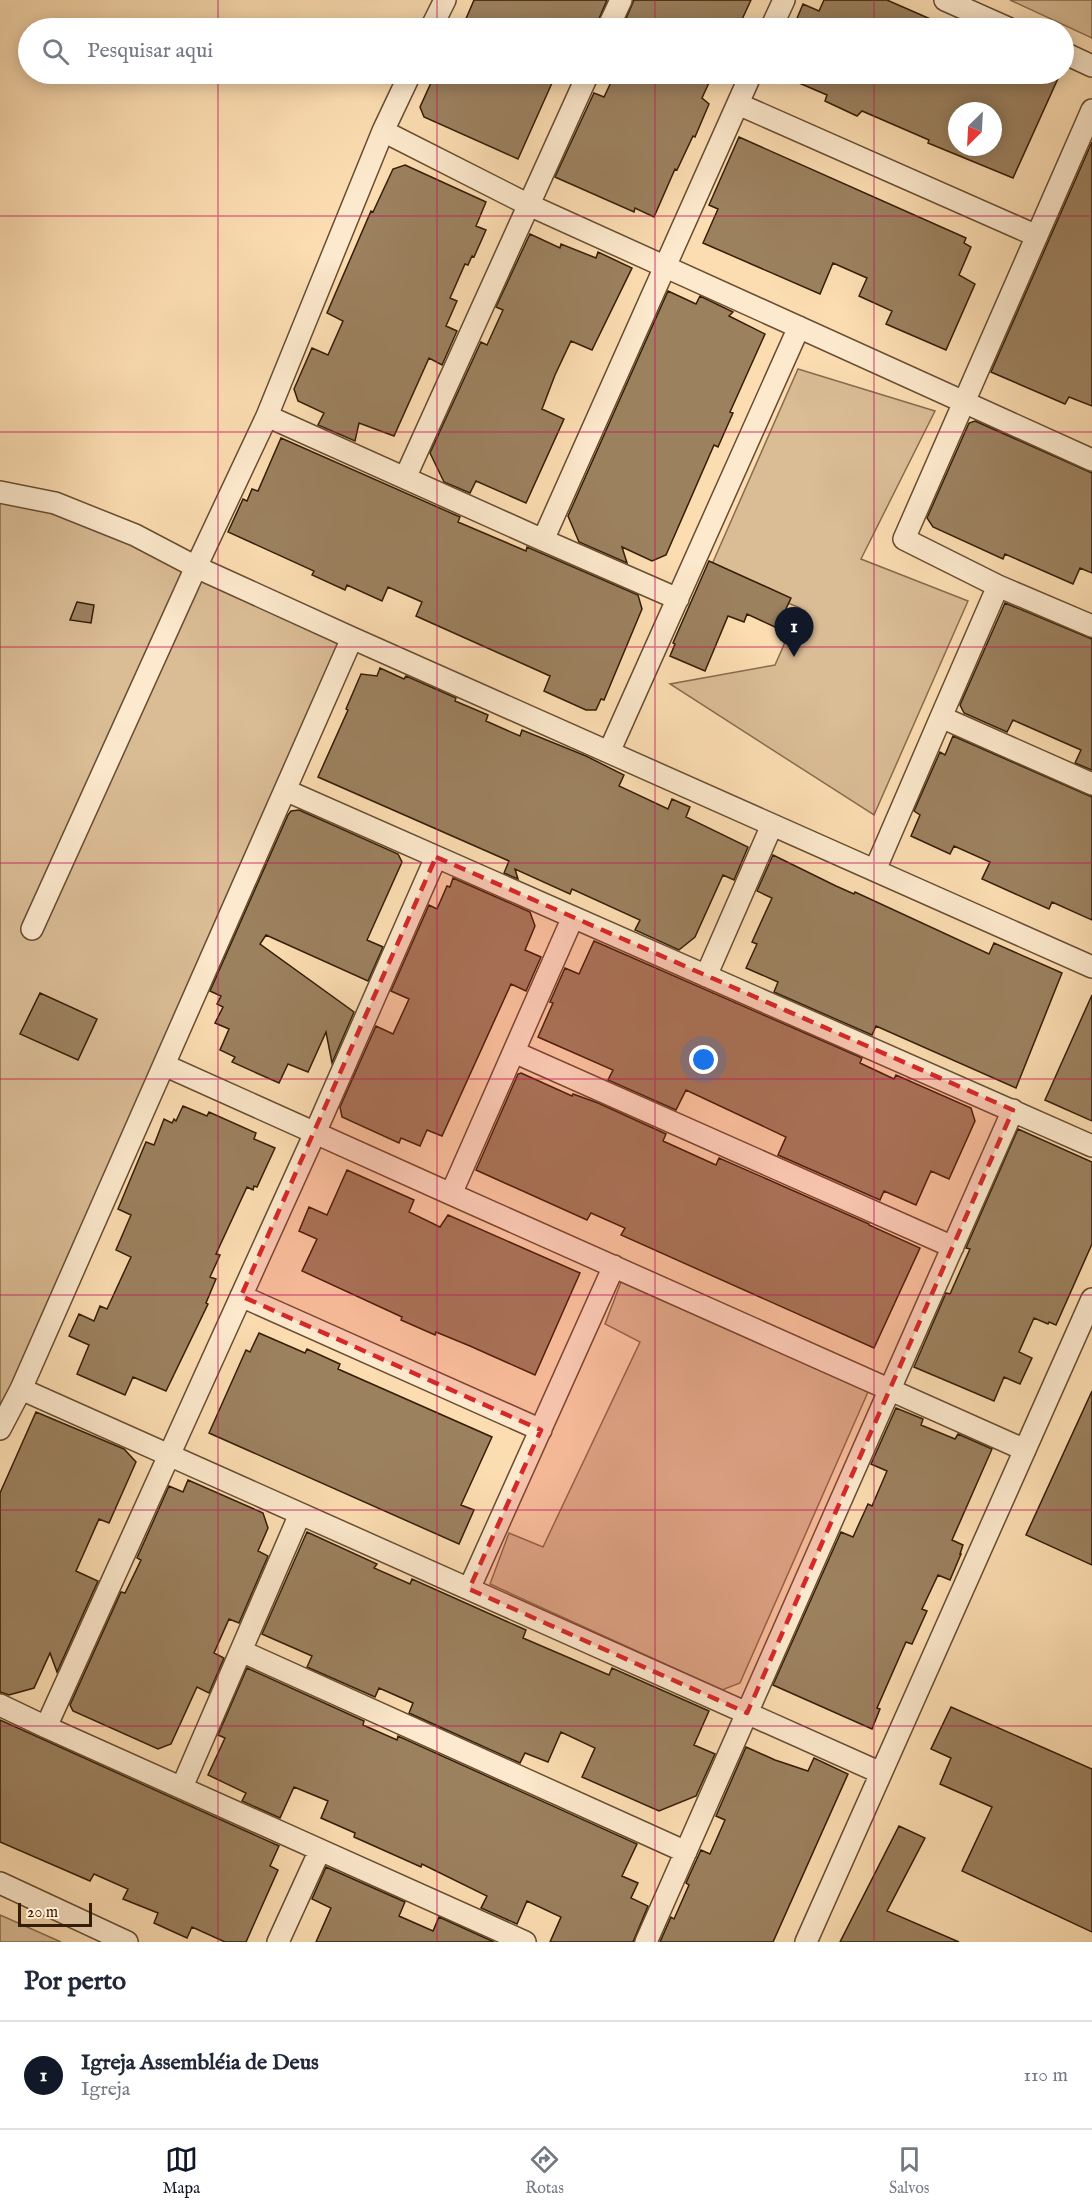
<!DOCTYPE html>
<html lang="pt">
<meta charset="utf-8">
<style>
body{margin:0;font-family:"IM FELL English",serif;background:#f6f6f7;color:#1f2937}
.compass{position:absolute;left:948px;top:102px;width:54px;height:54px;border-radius:50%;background:#fff;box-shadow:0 3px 15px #0003;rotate:204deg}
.scale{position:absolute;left:18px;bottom:15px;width:74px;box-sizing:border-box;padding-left:6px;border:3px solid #351d06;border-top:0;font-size:16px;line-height:21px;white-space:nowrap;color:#351d06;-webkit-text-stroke:4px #fde9cd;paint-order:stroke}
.you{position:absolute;left:704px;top:1060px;width:21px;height:21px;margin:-15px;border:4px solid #fff;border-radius:50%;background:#1a73e8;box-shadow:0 0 0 9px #1a73e833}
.badge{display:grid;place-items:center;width:39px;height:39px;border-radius:50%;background:#111827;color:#fff;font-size:20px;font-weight:700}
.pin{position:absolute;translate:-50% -50px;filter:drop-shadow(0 2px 3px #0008)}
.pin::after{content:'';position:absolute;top:32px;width:21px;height:18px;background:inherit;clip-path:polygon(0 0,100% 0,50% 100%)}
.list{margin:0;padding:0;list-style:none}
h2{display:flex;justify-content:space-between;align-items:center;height:78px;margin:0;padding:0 24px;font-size:26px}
h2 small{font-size:20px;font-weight:400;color:#747a83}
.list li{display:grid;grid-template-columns:39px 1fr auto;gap:18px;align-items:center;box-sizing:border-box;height:108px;padding:0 24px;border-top:2px solid #e0e1e3}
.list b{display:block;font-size:22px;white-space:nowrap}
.list p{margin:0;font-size:20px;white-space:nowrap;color:#747a83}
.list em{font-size:20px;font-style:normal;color:#747a83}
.icon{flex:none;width:33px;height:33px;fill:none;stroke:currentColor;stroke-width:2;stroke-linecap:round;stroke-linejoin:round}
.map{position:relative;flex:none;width:1092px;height:1942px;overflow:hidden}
.search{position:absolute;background:#fff;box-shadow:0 3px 15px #0003;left:18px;right:18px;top:18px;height:66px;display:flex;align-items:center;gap:15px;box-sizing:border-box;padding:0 21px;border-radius:33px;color:#747a83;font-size:22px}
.sheet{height:186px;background:#fff}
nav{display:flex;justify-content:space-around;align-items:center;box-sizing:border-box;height:84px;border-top:2px solid #e0e1e3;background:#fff;font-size:16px;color:#747a83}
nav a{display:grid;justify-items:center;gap:3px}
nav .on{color:#111827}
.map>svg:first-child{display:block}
.green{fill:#dabc95;stroke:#886c4e;stroke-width:1.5}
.building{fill:#9c815f;stroke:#351d06;stroke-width:1.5;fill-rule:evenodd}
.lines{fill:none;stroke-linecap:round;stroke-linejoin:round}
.minor-casing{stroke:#674d31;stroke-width:24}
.minor{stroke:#fde9cd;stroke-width:21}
.marked{fill:#d62828;fill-opacity:0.2;stroke:#d62828;stroke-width:4.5;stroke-dasharray:12 8;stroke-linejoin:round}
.grid{fill:none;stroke:#c2185b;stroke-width:1.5;stroke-opacity:0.55}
</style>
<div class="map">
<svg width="1092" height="1942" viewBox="0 0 1092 1942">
<rect width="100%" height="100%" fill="#fcddb2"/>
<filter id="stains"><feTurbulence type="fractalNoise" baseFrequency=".00333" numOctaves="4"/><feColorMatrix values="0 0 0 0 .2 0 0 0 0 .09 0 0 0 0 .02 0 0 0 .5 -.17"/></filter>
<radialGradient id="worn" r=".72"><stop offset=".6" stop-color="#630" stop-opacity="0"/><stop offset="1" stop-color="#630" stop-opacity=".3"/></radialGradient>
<path class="green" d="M1010,0H1092V38Z
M798,369L935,411L861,559L968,601L874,815L670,684L775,665L800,608L709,571Z
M0,497L58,508L352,638L0,1429Z
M621,1282L868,1392L740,1683L722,1690L490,1584L509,1533L543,1547L640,1342L605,1324Z
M0,1915L61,1942H0Z"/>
<path class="building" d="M474,0H607L595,28H462Z
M634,0H751L738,28H622Z
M824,0H887L951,28H793L803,4L819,11Z
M435,74H556L518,159L424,117L420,107Z
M615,74H713L702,98L709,104L695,137L693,136L677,170L675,169L654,217L635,208L634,212L555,177L594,93L604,97Z
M778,74H1060L1013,178L928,143L929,140L862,111L857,116L825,101L827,95ZM957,111H993V147H957Z
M739,137L966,238L964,243L971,247L959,275L975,284L946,350L886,324L892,311L859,296L867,278L833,263L820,294L703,243L718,209L709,205Z
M1092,142V406L1069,397L1065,404L991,372Z
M405,165L486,202L476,226L486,230L474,257L472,256L468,265L465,264L450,298L457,301L446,326L457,331L442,365L429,358L394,436L359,423L355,441L318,425L324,413L298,401L294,389L312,348L328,355L343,321L327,313L371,211L373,212L393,169Z
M530,234L560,248L561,244L596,258L598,252L632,268L592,350L571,341L555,375L542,409L564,419L526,503L476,481L470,493L444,482L430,453L481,342L487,345L503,310L496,307Z
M668,291L696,304L700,296L733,312L729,316L765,334L730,412L733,413L718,447L714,445L666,555L652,561L622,547L627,563L579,542L568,516Z
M975,421L1092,473V573L1080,568L1073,584L1005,554L1003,559L933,527L927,518L969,423Z
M281,438L460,517L458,522L526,551L527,547L638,595L642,609L604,700L601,699L596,710H586L544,691L550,676L416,616L422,602L388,587L382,601L347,585L345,590L312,575L314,571L228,532L243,499L247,501L252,489L258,491Z
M709,561L791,598L777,628L747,614L744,622L728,616L705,671L670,656L675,644L673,643Z
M77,602L94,605L91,623L70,620Z
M1005,603L1092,639V770L1075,763L1081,750L1013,720L1007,732L964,713L960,705Z
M380,668L404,679L406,676L456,698L455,701L488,715L486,721L520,736L522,730L586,756L624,775L619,786L668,809L672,799L690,807L686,817L748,847L734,880L723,875L695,937L679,950L635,930L640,920L572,889L570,894L515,869L518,879L504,873L509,861L318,777L348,710L346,709L361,674L377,676Z
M953,736L1092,797V920L1052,902L1049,909L982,879L990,862L954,846L950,854L911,836L920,815L914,811L940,752L945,755Z
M299,810L398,854L402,862L367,940L383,947L368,981L266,935L260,944L354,1012L332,1063L326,1032L308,1072L288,1064L279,1083L232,1062L235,1057L220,1050L229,1029L215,1023L223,1007L217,1004L221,996L210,991L288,815L291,811Z
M773,855L836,886L854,894L855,892L989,954L994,943L1062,973L1016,1088L876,1026L872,1035L774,992L778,982L746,968L757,944L752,942L772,898L757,891Z
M453,878L530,912L535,926L525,950L541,957L526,991L511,984L442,1136L427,1130L420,1146L401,1138L399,1143L342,1117L340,1107L376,1026L393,1034L409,999L391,991L429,905L437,909L447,886L450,887Z
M594,941L862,1058L860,1063L894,1079L896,1075L971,1108L975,1121L949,1179L931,1171L916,1205L884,1191L880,1200L778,1155L786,1137L686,1090L676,1110L608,1080L613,1070L538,1037L553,1003L550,1002L565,968L579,974Z
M40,993L97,1019L78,1060L20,1034Z
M1092,995V1121L1045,1100Z
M521,1073L572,1096L573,1094L598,1103L666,1134L663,1141L716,1165L719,1158L869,1224V1225L920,1248L874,1348L621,1235L625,1228L591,1213L587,1220L476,1170L518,1074Z
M183,1106L207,1116L209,1112L256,1133L254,1139L275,1148L257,1187L254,1186L253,1190L247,1187L216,1254L220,1255L210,1277L216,1279L206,1303L208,1304L166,1391L133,1377L125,1395L77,1374L89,1345L69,1336L79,1314L94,1321L100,1306L107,1309L131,1257L116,1250L131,1215L118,1209L146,1142L154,1145L164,1119L172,1123L174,1119L176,1121Z
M1018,1129L1092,1162V1244L1056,1325L1049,1322L1048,1324L1034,1318L1019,1352L1032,1358L1020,1384L1004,1377L994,1401L914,1367L946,1293L950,1294L970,1249L966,1248Z
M347,1170L414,1200L409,1212L440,1227L448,1215L580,1273L535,1375L470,1346L436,1332L435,1335L401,1320L402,1317L302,1271L317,1239L299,1231L309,1207L327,1215Z
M259,1333L305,1353L307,1349L340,1364L338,1369L492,1437L461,1505L474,1510L459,1544L209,1433L246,1350L250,1352Z
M1092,1391V1565L1026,1535Z
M896,1408L923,1419L921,1425L955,1439L958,1434L992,1449L952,1540L963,1545L960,1554H961L950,1580L938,1575L922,1609L927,1611L912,1644L906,1642L877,1708L880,1709L872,1729L773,1685L841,1532L853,1537L868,1504L872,1506L887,1471L871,1464Z
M36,1412L124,1449L136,1462L109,1523L99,1519L76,1571L98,1581L57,1672L50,1653L34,1688L9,1695L0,1692V1493Z
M188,1480L263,1513L268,1528L258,1551L268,1556L239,1623L229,1619L214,1653L224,1658L209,1693L197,1687L171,1744L158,1749L73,1711L70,1705L121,1592L125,1593L141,1560L137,1558L169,1486L183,1492Z
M307,1532L377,1564L374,1568L410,1584L412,1579L526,1630L523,1638L609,1675L612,1668L709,1711L694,1745L715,1754L696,1796L659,1811L582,1777L595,1748L561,1732L548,1762L525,1753L520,1763L409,1713L413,1703L379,1688L375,1697L307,1667L312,1656L262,1634Z
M247,1668L364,1721L363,1725L397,1740L398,1736L637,1844L622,1876L638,1883L631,1898L648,1906L633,1942H550L561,1917L527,1901L517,1924L481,1908L487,1896L422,1864L421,1867L354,1837L355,1833L321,1818L328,1801L294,1787L280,1818L242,1801L246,1793L208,1775L225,1738L218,1735Z
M951,1707L1092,1769V1932L962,1871L992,1807L940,1784L951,1758L931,1749Z
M0,1720L279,1846L270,1866L278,1870L246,1942H225L192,1927L187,1938L154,1923L158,1913L123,1899L128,1889L94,1874L90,1881L0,1842Z
M746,1747L775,1760L808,1771L814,1758L848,1774L773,1942H660L671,1917L674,1919L689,1885L686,1883L701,1850L710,1854L725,1820L716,1816Z
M899,1826L925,1838L887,1911L959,1942H840Z
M326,1867L405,1902L399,1916L433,1931L439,1917L494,1942H316L331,1908L312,1899Z"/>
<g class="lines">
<g class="minor-casing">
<path id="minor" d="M945,0L1008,28
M431,28L445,0
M608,28L621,0
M771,28L784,0
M1064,53L1092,66
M738,104L1037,236
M383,131L529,205L1092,460
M267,416L543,540L751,74
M405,478L588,74
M0,492L55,503L135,535L196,567L352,638L1092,967
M543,540L678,599
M998,586L1092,626
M941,717L998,586L904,539L1092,110
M609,752L799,327
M285,790L1092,1146
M875,870L941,717L1092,784
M32,929L196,567L267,416L383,131L410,74
M706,976L772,825
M514,1052L953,1247
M164,1065L451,1194L573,917
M451,1194L1025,1450
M241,1296L541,1430
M21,1389L881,1773
M0,1429L21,1389L352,638
M469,1589L614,1266
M241,1651L686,1852
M0,1705L46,1727L315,1133L436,857
M46,1727L525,1942
M182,1787L300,1514
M0,1883L127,1942
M278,1942L320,1850
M646,1942L1013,1110
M806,1942L1092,1299"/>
</g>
<use href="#minor" class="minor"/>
</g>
<path class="marked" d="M436,857L1013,1110L747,1713L469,1589L541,1430L241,1296Z"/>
<path class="grid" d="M218,0V28M437,0V28M655,0V28M874,0V28M218,74V1942M437,74V1942M655,74V1942M874,74V1942M0,216H1092M0,432H1092M0,647H1092M0,863H1092M0,1079H1092M0,1295H1092M0,1510H1092M0,1726H1092"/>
<rect width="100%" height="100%" filter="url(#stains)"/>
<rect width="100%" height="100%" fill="url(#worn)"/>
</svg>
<svg class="compass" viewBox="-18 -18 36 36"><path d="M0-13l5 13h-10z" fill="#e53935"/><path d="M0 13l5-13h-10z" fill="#747a83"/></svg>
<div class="scale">20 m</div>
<div class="you"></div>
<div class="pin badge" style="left:794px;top:657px">1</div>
<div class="search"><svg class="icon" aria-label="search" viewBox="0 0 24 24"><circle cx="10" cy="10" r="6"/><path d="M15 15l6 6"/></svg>Pesquisar aqui</div>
</div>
<section class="sheet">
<h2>Por perto<small></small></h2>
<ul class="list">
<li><span class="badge">1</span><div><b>Igreja Assembléia de Deus</b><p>Igreja</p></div><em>110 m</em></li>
</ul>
</section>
<nav>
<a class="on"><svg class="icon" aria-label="map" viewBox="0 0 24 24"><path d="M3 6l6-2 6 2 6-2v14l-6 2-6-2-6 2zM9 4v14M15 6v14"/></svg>Mapa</a>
<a><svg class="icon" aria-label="directions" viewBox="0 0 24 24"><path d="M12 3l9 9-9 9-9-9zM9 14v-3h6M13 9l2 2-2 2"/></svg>Rotas</a>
<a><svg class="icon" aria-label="saved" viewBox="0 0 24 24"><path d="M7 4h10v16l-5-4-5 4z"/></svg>Salvos</a>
</nav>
